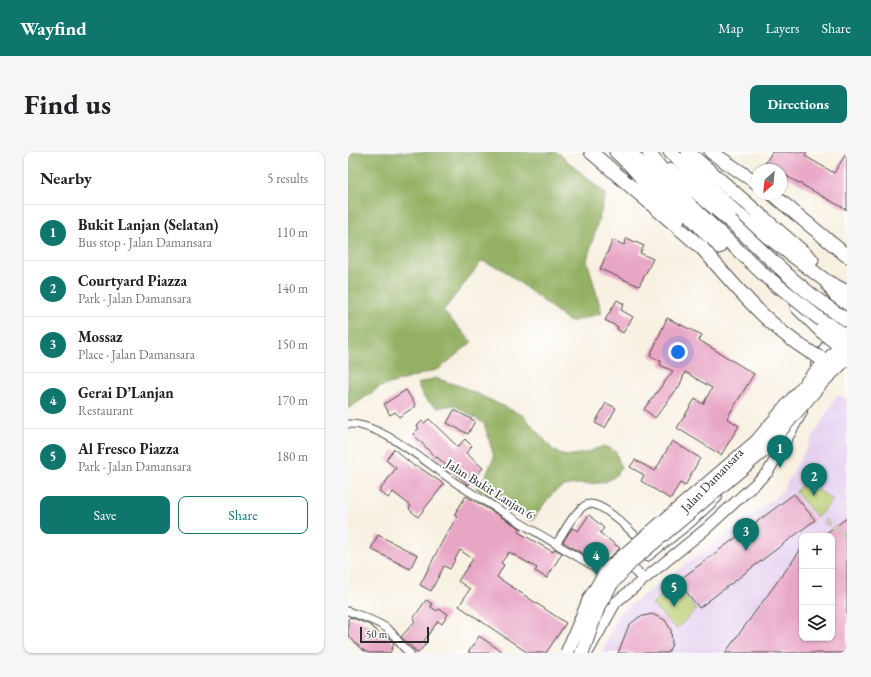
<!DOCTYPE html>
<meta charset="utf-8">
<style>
body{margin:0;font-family:"EB Garamond",serif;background:#f6f6f6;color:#202124}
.controls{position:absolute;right:12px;bottom:12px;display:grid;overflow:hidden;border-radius:8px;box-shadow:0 1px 3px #0004}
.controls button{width:36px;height:36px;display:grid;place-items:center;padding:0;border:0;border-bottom:1px solid #e0e0e0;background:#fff;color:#202124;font:20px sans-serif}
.compass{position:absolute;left:403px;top:12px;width:36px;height:36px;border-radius:50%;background:#fff;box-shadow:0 1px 3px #0004;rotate:207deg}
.scale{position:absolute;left:12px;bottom:10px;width:69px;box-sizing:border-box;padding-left:4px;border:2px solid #2b2b2b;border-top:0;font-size:11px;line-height:14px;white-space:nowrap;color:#2b2b2b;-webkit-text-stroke:3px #fff;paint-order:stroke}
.you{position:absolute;left:330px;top:200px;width:14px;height:14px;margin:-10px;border:3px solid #fff;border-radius:50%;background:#1a73e8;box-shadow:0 0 0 6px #1a73e833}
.badge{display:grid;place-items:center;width:26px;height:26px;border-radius:50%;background:#0f766e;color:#fff;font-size:13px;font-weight:700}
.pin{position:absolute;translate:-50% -33px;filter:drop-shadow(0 1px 2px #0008)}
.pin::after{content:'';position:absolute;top:21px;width:14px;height:12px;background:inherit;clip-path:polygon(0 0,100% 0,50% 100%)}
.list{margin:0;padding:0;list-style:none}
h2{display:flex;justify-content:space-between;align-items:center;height:52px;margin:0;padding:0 16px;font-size:17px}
h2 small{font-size:13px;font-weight:400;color:#757577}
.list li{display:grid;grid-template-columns:26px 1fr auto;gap:12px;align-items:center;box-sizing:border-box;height:56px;padding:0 16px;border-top:1px solid #e0e0e0}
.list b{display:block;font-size:15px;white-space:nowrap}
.list p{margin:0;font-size:13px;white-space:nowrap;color:#757577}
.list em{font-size:13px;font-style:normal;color:#757577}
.actions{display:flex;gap:8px;padding:12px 16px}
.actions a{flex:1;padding:9px 0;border:1px solid #0f766e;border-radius:8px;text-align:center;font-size:14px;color:#0f766e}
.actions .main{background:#0f766e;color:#fff}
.icon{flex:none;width:22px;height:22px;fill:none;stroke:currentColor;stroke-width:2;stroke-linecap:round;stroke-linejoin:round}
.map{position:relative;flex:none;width:499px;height:501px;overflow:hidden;border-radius:8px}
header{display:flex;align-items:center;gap:24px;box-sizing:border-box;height:56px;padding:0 20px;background:#0f766e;color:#fff}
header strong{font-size:19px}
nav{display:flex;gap:22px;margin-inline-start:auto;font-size:14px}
.intro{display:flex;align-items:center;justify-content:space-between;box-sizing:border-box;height:96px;padding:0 24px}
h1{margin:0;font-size:28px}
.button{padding:10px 18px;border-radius:8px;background:#0f766e;color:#fff;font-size:14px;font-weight:700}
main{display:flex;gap:24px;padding:0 24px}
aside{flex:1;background:#fff;border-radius:8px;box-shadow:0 1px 3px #0004}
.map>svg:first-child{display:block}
.built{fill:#e6d2f0;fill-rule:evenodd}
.green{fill:#bbce72;stroke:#737c4e}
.forest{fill:#94b164;stroke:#606e48}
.building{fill:#e8a6c5}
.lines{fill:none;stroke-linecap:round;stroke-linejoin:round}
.street-tunnel{stroke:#cfc9bd;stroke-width:7;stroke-dasharray:7 3.5;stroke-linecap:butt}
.street-casing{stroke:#4a4946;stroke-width:9}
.secondary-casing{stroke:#4a4946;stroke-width:12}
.highway-casing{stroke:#4a4946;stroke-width:15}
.street{stroke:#fff;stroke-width:7}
.secondary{stroke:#fff;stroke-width:10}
.highway{stroke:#fff;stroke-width:13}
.highway-bridge-casing{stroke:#4a4946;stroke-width:15;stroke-linecap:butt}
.highway-bridge{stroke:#fff;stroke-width:13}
.labels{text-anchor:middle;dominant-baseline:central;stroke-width:4;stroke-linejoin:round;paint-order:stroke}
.street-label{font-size:13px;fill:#2b2b2b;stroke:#fff}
</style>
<header>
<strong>Wayfind</strong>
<nav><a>Map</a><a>Layers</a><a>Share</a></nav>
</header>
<div class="intro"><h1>Find us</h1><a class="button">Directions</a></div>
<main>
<aside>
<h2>Nearby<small>5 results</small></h2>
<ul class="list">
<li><span class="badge">1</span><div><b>Bukit Lanjan (Selatan)</b><p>Bus stop · Jalan Damansara</p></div><em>110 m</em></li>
<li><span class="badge">2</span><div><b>Courtyard Piazza</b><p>Park · Jalan Damansara</p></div><em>140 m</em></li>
<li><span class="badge">3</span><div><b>Mossaz</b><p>Place · Jalan Damansara</p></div><em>150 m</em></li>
<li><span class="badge">4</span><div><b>Gerai D’Lanjan</b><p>Restaurant</p></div><em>170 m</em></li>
<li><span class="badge">5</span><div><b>Al Fresco Piazza</b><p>Park · Jalan Damansara</p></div><em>180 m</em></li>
</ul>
<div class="actions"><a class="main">Save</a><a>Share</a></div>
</aside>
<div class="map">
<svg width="499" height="501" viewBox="0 0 499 501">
<rect width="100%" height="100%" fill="#fff"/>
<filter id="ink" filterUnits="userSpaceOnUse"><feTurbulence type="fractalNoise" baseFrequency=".025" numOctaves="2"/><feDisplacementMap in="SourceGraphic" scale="8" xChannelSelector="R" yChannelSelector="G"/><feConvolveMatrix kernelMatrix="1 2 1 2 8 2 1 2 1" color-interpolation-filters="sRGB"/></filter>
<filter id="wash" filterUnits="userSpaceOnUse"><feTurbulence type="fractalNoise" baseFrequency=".012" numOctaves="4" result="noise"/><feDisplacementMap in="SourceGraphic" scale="16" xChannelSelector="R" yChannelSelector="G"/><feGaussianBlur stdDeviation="0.9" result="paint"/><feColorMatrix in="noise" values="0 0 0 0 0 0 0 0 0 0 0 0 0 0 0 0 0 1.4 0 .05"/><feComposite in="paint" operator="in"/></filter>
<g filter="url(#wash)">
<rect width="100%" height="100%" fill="#f8f1e2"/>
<path class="built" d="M489,243L499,247V501H254L271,461L409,360L434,339ZM454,384H484V486H454Z"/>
<path class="green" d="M456,329L485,348L469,365L448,340Z
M328,431L348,458L328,477L304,452Z"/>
<path class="forest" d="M0,0H209L258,42L239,108L254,161L222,170L154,117L134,109L95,159L124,190L91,217L32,235L0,257Z
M87,226L115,235L176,264L205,298L218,304L237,301L256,294L268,300L273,316C260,341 232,326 212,336C203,340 190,361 184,369L128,336L138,323L146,305L136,271L105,253L90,256L77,247L69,232Z"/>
<g id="blocks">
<path class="building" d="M424,0H459L457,4L486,21L499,0V58L433,21V18H428L417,12Z
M279,86L296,94L292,101L305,107L291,134L252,117L265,88L276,93Z
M269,148L276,152L273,158L285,165L275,181L269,177L270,175L257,168Z
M319,166L354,183L351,188L406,222L379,266L391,274L373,303L329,276L347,247L355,252L364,236L337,220L332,233L307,266L296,257L325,219L312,213L313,209L302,204Z
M58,238L68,254L51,265L47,260L42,263L36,252Z
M258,251L268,256L257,276L247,271Z
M106,258L127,269L120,282L99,271Z
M81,267L110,295L117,287L124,294L118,301L135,316L120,333L89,305L88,306L65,282L71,276L69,274L74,269L76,271Z
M324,289L352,306L337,334L332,331L322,347L293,329L296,323L282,315L287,308L307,319Z
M46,297L67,315L69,314L96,332L70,365L61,357L63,354L45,340L40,346L31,339L48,316L38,308Z
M446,342L467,368L351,456L330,429Z
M118,344L172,376L170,380L205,400L207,397L214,401L199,426L187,419L189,416L161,400L153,411L156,413L149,425L218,471L198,501H180L111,454L122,437L110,429L125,407L112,398L102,417L96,414L83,439L72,433L95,388L109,365L106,363Z
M241,363L256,376L252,381L272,396L253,413L215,390L224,376L230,379Z
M499,366V501H377L454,396V486H484V384H474Z
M30,383L69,403L62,417L23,397Z
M78,448L84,452L83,455L89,459L91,457L100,462L94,472L90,469L75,490L78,492L70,501L53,485L67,469L65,467Z
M304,462L317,468L323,478L324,492L320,501H270L281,473L291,465Z
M2,465L22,473L34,484L35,482L41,485L46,492L42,501H21L13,497L0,483V467Z
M131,484L156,501H120Z"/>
</g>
</g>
<g filter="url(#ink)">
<use href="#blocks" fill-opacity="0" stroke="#4a4946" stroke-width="1"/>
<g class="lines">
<path class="street-tunnel" d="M477,367L499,384"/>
<g class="street-casing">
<path id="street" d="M0,272C33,270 83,315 111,333C160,364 210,393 260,423
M208,392C216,380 224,363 236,354C250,343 284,381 294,390
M0,459C13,464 30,469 41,478C49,485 53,496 62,501"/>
</g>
<g class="secondary-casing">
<path id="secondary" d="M468,212L486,180
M299,404L342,370L369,345
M285,416L295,427
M240,500L268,450L359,376L420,320L454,260"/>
</g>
<g class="highway-casing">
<path id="highway" d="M243,0L354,96
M268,0L281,12L330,67
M282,0L371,95
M322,0L391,63L478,129L499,140
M340,0L464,108
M363,0L409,31
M301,1L338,49L429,135
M322,18L383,70
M424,42L499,104
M479,131L487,143L499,152
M449,155L473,179"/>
</g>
<use href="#street" class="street"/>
<use href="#secondary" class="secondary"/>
<use href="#highway" class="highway"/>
<g class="highway-bridge-casing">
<path id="highway-bridge" d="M383,70C420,104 456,142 499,168
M354,96C392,140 430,187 484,212
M422,127L473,168L499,184
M473,179L499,200
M219,501L242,446L260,417L408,290L466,222L499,188
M234,501L251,453L264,431L285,408L415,299L474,230L499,206"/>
</g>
<use href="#highway-bridge" class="highway-bridge"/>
</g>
</g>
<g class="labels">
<g class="street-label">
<text transform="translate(364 328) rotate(-46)">Jalan Damansara</text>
<text transform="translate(142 337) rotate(32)">Jalan Bukit Lanjan 6</text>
</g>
</g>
</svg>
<div class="controls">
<button>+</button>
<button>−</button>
<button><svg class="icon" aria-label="layers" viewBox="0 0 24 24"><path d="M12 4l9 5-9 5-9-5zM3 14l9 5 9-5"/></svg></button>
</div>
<svg class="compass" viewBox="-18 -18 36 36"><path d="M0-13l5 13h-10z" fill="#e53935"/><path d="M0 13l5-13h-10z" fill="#757577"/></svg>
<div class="scale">50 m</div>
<div class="you"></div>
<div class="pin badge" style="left:432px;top:316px">1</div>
<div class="pin badge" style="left:466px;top:344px">2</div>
<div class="pin badge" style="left:398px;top:399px">3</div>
<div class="pin badge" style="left:248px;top:423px">4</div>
<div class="pin badge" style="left:326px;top:455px">5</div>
</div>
</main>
